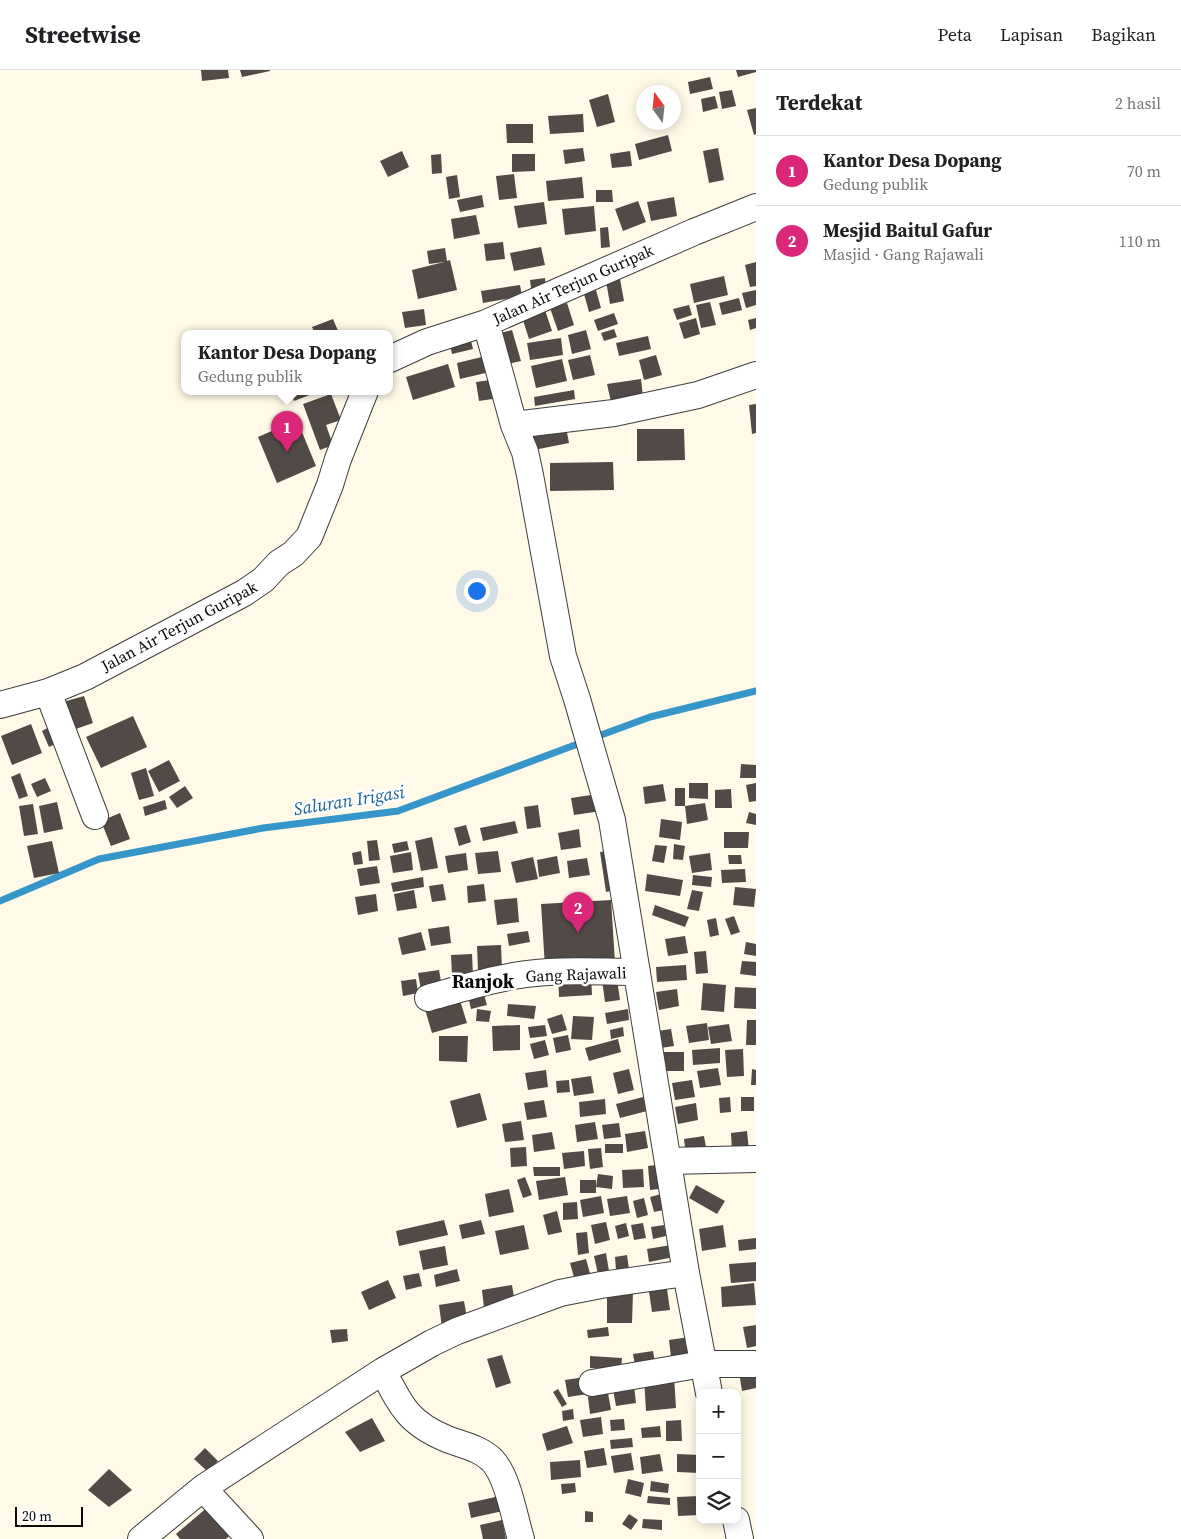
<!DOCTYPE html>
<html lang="id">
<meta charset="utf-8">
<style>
body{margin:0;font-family:"Source Serif 4",serif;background:#f6f6f6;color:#202124}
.controls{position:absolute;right:15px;bottom:15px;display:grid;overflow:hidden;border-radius:10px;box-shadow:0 2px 12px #0003}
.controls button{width:45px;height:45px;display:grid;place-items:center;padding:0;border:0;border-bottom:1px solid #e0e0e0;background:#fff;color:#202124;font:25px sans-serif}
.compass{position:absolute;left:636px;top:15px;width:45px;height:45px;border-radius:50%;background:#fff;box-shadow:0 2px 12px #0003;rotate:345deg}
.scale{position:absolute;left:15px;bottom:12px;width:68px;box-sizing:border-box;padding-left:5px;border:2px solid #0a0a0a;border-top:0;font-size:14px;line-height:18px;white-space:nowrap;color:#0a0a0a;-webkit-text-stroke:4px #fff;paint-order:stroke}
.you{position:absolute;left:476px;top:520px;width:18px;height:18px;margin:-12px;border:4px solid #fff;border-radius:50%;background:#1a73e8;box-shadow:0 0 0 8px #1a73e833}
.badge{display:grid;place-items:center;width:32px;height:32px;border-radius:50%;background:#db2777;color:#fff;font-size:16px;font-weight:700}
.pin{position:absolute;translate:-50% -41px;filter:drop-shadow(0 1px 2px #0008)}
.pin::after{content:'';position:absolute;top:26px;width:18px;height:15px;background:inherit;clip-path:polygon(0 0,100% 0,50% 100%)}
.popup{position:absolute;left:181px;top:260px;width:212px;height:65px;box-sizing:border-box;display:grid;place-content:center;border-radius:10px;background:#fff;filter:drop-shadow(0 1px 4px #0005);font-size:16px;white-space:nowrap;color:#757577}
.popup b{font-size:19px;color:#202124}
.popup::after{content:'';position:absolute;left:50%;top:100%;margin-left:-10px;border:10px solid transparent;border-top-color:#fff}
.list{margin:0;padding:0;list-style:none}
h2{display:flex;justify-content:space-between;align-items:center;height:65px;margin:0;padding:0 20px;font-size:21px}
h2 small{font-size:16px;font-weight:400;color:#757577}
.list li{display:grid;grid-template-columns:32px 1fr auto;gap:15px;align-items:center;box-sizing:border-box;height:70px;padding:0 20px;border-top:1px solid #e0e0e0}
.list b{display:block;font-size:19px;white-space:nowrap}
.list p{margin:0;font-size:16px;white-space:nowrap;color:#757577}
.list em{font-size:16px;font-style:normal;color:#757577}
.icon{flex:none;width:28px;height:28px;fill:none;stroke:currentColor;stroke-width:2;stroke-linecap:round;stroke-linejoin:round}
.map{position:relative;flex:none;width:756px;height:1469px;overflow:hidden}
header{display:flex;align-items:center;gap:30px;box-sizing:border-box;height:70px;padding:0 25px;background:#fff;border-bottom:1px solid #e0e0e0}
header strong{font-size:24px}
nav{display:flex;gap:28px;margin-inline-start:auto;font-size:18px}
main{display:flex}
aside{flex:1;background:#fff}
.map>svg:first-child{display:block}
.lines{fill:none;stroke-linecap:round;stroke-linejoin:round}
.stream{stroke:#3695c9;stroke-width:7}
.building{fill:#524a47}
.minor-casing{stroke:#3d3d3d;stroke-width:28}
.minor{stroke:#fff;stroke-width:26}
.labels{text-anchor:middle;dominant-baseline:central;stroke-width:5;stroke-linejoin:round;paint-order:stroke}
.street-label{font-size:16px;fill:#0a0a0a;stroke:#fff}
.water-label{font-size:18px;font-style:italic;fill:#186597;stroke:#fff}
.quarter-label{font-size:19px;font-weight:bold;fill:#0a0a0a;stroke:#fff}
</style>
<header>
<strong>Streetwise</strong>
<nav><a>Peta</a><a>Lapisan</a><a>Bagikan</a></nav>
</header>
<main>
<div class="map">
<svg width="756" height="1469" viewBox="0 0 756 1469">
<rect width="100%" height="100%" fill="#fff9e7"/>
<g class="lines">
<path class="stream" d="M593,668L650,647L756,621
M0,831L99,789L263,758L398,741L583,672"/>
</g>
<path class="building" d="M201,0H228L229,8L202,11Z
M240,0H270V1L242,7Z
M736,0H756V2L738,7Z
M710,7L713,19L690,24L688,12Z
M732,20L736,36L722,39L719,22Z
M608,24L615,52L597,57L589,30Z
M715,26L718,38L703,42L701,29Z
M756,38V64L754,65L747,40Z
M583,44L584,62L550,64L548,46Z
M506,54H533V73H507Z
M668,65L672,81L639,90L635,74Z
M583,78L585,91L565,94L563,80Z
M718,78L724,110L709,113L703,81Z
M402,81L409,97L388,107L380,91Z
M630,81L632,96L612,98L610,84Z
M441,84L442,103L432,104L431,85Z
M512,84H535V101L512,102Z
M514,104L517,128L499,130L496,106Z
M457,105L460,127L449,129L446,107Z
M582,107L584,128L548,131L546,111Z
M596,120H612L613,132H596Z
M482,125L484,137L460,142L457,130Z
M674,127L677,146L651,151L647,132Z
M638,131L646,152L623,161L615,139Z
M544,132L547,154L518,158L514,136Z
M594,136L596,161L565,165L562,139Z
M476,145L480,164L454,169L451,149Z
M608,157L610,177L601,178L600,158Z
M503,172L505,189L486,191L484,174Z
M541,177L545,195L514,201L510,183Z
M445,178L447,191L450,190L457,220L418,229L412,200L444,192L429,194L427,181Z
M756,192V216L750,217L745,195Z
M724,206L728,225L694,233L690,214Z
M545,208L546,225L532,226L530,210Z
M620,209L624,231L610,234L606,211Z
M520,215L522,226L483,233L481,221Z
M596,220L601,238L589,242L584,224Z
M756,220V235L746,238L742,223Z
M739,228L742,240L722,245L719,233Z
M710,232L716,255L701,258L696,235Z
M567,233L574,255L558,261L550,238Z
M689,235L692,245L677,250L673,239Z
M424,239L426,255L405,258L402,242Z
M545,240L552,261L529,269L522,247Z
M614,243L618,254L598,261L594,250Z
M696,248L700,264L684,269L679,253Z
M756,248V258L750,260L748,250Z
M333,249L339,263H315L312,257Z
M614,259L617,267L604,271L601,263Z
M512,260L521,291L504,295L496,264Z
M586,260L591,279L572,284L568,265Z
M469,262L473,279L452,284L448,266Z
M648,266L651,279L619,286L616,273Z
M561,268L563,285L530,290L527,273Z
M490,285L494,301L460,309L457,293Z
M590,285L595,305L573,310L568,290Z
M656,285L662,305L644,310L639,290Z
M562,289L567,311L536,318L531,296Z
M448,294L455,317L413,330L406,307Z
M497,309L499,328L479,331L476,312Z
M641,309L643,327L611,332L607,314Z
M574,320L575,329L535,336L534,327Z
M290,321H320L294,331Z
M331,324L341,350L326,355L333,375L320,380L303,334Z
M756,334V363L752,364L749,335Z
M297,350L316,396L277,413L258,367Z
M565,352L569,373L534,380L529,359Z
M637,359H684L685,390L637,391Z
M613,392L614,420L550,421V393Z
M84,626L93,653L73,660L63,632Z
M133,646L147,677L101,698L86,667Z
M31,654L42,683L12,695L1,666Z
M55,654L63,670L49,677L42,661Z
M169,690L180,711L159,722L148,701Z
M741,694L756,695V708H740Z
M146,698L154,726L139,730L131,703Z
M20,703L28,726L19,729L11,707Z
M45,708L51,721L37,727L31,714Z
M689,713H708V729L689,728Z
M756,713V731L749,732L746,715Z
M663,714L666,731L645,734L643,717Z
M185,716L193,728L177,738L169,727Z
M675,718H685V736H675Z
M731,719L732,738H715V720Z
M598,724L601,741L574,745L571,728Z
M165,730L167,739L145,746L143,737Z
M57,732L63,759L44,763L39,736Z
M705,733L708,750L687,754L685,736Z
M33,734L38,764L24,766L19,736Z
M538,735L541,757L527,759L524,737Z
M749,742L756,744V755L746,753Z
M120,743L130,769L111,776L101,751Z
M661,749L682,752L680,770L659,767Z
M515,751L518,763L483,771L480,758Z
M466,755L471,772L459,776L454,758Z
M579,759L581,777L561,780L558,763Z
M724,762H749L748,778H724Z
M432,767L438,798L421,801L415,771Z
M377,770L380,790L369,791L367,771Z
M52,771L59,803L34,808L27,776Z
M407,771L409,780L394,783L392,774Z
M674,774L685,776L683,790L673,789Z
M655,775L667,776L664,793L652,791Z
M361,781L363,794L354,795L352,783Z
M498,781L501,802L478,804L475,783Z
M610,781L615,820L606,822L600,782Z
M411,782L413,800L393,803L390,786Z
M466,783L468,800L448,803L445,786Z
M710,783L712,800L692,803L689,786Z
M728,785H741L742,794H729Z
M557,786L560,803L539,807L537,790Z
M533,787L538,809L516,813L511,792Z
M587,788L590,805L569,808L567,791Z
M377,796L380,813L360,816L357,799Z
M745,799L746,812L722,813L721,800Z
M647,804L683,810L680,826L645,821Z
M693,805L712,807L711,817L692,815Z
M423,807L424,817L393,822L391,813Z
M443,814L446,830L432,832L429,816Z
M484,814L486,831L468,833L467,816Z
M735,817L756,819L754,837L733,835Z
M414,820L417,838L397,841L394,824Z
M692,820L703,822L699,841L687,839Z
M376,824L378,841L358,845L355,827Z
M517,828L519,852L497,855L494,830Z
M611,830L615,892L545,897L541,834Z
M655,835L689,847L685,857L652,845Z
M734,846L740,862L731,865L725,849Z
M716,848L719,865L710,867L707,850Z
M449,856L451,873L431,876L428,859Z
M528,861L530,872L509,876L507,864Z
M421,862L426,880L402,885L398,868Z
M685,866L688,883L668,886L665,869Z
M746,872L756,874V886L744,884Z
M501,875L502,900H478L477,876Z
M706,881L708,903L696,904L694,882Z
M472,884L473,906H452L451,885Z
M742,891L756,892V906L740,904Z
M686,895L687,910L657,912L656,897Z
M439,900L442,917L421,920L418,903Z
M591,903L592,925L559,927L558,904Z
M416,909L418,923L403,926L401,911Z
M617,909L620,930L605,932L602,910Z
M703,913L726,915L724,942L701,940Z
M735,917L756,918V939L734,938Z
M482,918L487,935L471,939L467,922Z
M677,919L679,936L659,940L656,922Z
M459,927L467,953L432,963L424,936Z
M508,934L536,936L534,949L507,946Z
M477,939L491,941L489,952L476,951Z
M628,939L629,950L607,954L605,943Z
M562,944L567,960L552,964L547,949Z
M573,946L594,947L592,970L571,969Z
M747,950H756V975H746Z
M707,953L709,970L689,973L686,956Z
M729,954L732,971L711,974L708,957Z
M520,955V980L493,981L492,956Z
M545,955L547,966L530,968L528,957Z
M623,957L624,966L611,969L610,960Z
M671,959L674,976L654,979L651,962Z
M568,965L571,980L556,983L553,968Z
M439,966H468L467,992L439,991Z
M618,969L621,982L589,991L585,978Z
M545,970L549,985L534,989L530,974Z
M720,978V993L693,995L692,980Z
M743,979L744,1006L727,1007L725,980Z
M657,982H684V1001H657Z
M718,998L721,1015L700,1018L697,1001Z
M629,999L634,1020L618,1024L613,1003Z
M752,999L756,1000V1015H751Z
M546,1000L548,1017L528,1020L525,1003Z
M591,1006L594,1023L574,1026L571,1009Z
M569,1010L570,1022L557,1023L556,1011Z
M692,1010L695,1027L675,1030L672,1013Z
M480,1023L487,1050L457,1058L450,1031Z
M643,1027L647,1041L620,1048L616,1034Z
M730,1027L731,1042L720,1043L719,1028Z
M741,1027H754V1041H741Z
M605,1029L606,1044L580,1047L579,1032Z
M544,1030L547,1047L527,1050L524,1033Z
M696,1033L698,1050L678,1054L675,1037Z
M521,1051L524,1070L505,1072L502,1054Z
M595,1052L598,1069L577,1072L575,1055Z
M619,1053L621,1067L604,1069L602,1055Z
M645,1061L648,1078L627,1082L625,1064Z
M747,1061L749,1081L732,1082L731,1063Z
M552,1062L555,1079L534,1082L532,1065Z
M704,1066L707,1083L686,1086L684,1069Z
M605,1074H623V1083H605Z
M526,1077L527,1096L511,1097L510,1078Z
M601,1078L603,1097L590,1099L588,1079Z
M584,1081L585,1096L564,1099L562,1083Z
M665,1094L667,1118L650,1120L648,1096Z
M533,1097H560V1106H534Z
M643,1099L644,1117L623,1118L622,1100Z
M598,1104L613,1106L612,1119L596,1117Z
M525,1107L532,1125L523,1128L517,1110Z
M565,1107L568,1125L539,1130L536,1111Z
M580,1110H596V1123H580Z
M696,1115L725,1131L717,1144L689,1128Z
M509,1119L514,1142L489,1147L485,1124Z
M669,1122L673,1138L654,1142L650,1127Z
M601,1126L604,1143L583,1147L580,1130Z
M627,1126L630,1143L610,1146L607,1129Z
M644,1128L648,1145L637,1148L633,1131Z
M577,1132L578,1149L563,1150V1133Z
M557,1141L562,1162L548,1165L543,1145Z
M444,1150L448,1165L399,1176L396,1161Z
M481,1150L485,1164L462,1169L459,1155Z
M606,1152L610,1170L595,1174L591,1155Z
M626,1153L629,1166L618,1169L615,1156Z
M643,1153L646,1168L634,1170L631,1155Z
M524,1155L529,1179L500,1185L495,1161Z
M664,1155L666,1166L653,1169L651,1157Z
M723,1155L726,1177L702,1181L699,1159Z
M587,1162L589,1183L578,1185L576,1163Z
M756,1168V1179L739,1181L738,1170Z
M677,1174L679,1186L649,1192L647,1179Z
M445,1176L448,1195L423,1200L419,1181Z
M606,1183L609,1201L598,1204L594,1186Z
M627,1185L629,1199L616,1200L615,1187Z
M586,1189L591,1207L575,1211L570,1193Z
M756,1192V1211L731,1213L729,1194Z
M457,1199L460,1211L436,1217L434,1205Z
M419,1203L422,1216L406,1220L403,1206Z
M388,1210L396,1228L369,1240L361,1222Z
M666,1212L670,1240L652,1242L648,1215Z
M754,1213L756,1235L722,1237L721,1217Z
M512,1215L515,1233L484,1238L482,1220Z
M607,1221L633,1222L632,1253H607Z
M464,1231L468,1254L442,1258L439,1235Z
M756,1255V1276L747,1278L743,1257Z
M608,1257L609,1266L588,1268L587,1260Z
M347,1259L348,1271L332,1273L330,1260Z
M689,1267L692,1284L671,1287L669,1270Z
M653,1281L656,1298L636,1301L633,1284Z
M502,1285L511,1313L496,1318L487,1289Z
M590,1286L622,1288L621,1299L590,1298Z
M756,1299V1318L742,1321L739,1302Z
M674,1306L676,1338L646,1341L644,1308Z
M585,1307L588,1324L568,1327L565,1310Z
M634,1316L636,1333L616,1336L613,1319Z
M558,1319L567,1334L562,1337L553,1322Z
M608,1323L611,1340L590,1344L588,1327Z
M573,1339L574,1349L563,1351L562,1341Z
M601,1347L603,1364L583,1367L580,1350Z
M372,1348L385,1371L360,1382L345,1362Z
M624,1349L625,1360L611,1361L610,1350Z
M681,1350L682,1371H666V1351Z
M567,1356L573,1373L547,1381L542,1364Z
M660,1356L661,1367L642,1368L641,1358Z
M632,1368L633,1377L611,1379L610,1370Z
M205,1378L218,1391L207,1401L194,1389Z
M604,1378L607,1395L587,1398L584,1381Z
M631,1383L634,1400L614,1403L611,1386Z
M660,1384L663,1401L642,1404L640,1387Z
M677,1384L700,1385V1403L677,1402Z
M580,1390L581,1407L551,1410L550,1392Z
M109,1399L132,1420L109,1437L88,1420Z
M628,1409L644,1413L641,1427L625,1423Z
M651,1411L669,1414L668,1423L650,1421Z
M575,1413L576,1422L562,1424L561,1414Z
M500,1426L503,1441L471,1448L468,1433Z
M648,1426L670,1428V1435L647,1433Z
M700,1426V1445L678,1446L677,1427Z
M209,1436L233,1463L226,1469H180L176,1464Z
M585,1441L593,1442V1452H585Z
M629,1444L638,1450L631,1460L622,1454Z
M643,1449L662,1450V1460L642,1458Z
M502,1450L506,1469H483L480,1455Z"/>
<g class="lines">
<g class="minor-casing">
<path id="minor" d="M486,253L514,355L525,382L530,405L563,586L577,629L612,750L686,1203L709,1323
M390,289L427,272L486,253L694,162L756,137
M514,355L614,343L698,325L756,305
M48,622L95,746
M0,635L48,622L85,607L244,523L263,510L279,493L293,484L309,467L330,415L338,389L365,321
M428,928C467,917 507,904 548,902C578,900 608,902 637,902
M668,1091L756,1089
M383,1301C401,1336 408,1353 447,1369C462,1375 480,1378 492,1390C508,1407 514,1446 521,1469
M592,1313L703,1294H756
M203,1418L250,1469
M736,1450L740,1469
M141,1469L203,1418L383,1301L432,1273L457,1261L560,1223L601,1215L686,1203"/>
</g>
<use href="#minor" class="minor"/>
</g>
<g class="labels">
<g class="street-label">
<text transform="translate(573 214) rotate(-24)">Jalan Air Terjun Guripak</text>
<text transform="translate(179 556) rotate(-28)">Jalan Air Terjun Guripak</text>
<text transform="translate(576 904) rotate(-2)">Gang Rajawali</text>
</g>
<g class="water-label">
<text transform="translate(349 730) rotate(-9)">Saluran Irigasi</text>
</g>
<g class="quarter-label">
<text x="483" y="911">Ranjok</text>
</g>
</g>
</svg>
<div class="controls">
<button>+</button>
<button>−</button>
<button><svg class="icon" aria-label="layers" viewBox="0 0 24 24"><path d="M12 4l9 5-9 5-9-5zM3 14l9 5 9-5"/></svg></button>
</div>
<svg class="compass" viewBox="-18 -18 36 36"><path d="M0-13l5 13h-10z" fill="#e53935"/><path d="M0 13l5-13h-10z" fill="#757577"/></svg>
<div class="scale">20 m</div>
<div class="you"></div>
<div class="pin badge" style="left:287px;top:382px">1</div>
<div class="popup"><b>Kantor Desa Dopang</b>Gedung publik</div>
<div class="pin badge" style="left:578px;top:863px">2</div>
</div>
<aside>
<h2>Terdekat<small>2 hasil</small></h2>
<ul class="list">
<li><span class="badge">1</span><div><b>Kantor Desa Dopang</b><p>Gedung publik</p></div><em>70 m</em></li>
<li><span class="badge">2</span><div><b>Mesjid Baitul Gafur</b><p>Masjid · Gang Rajawali</p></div><em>110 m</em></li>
</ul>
</aside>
</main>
